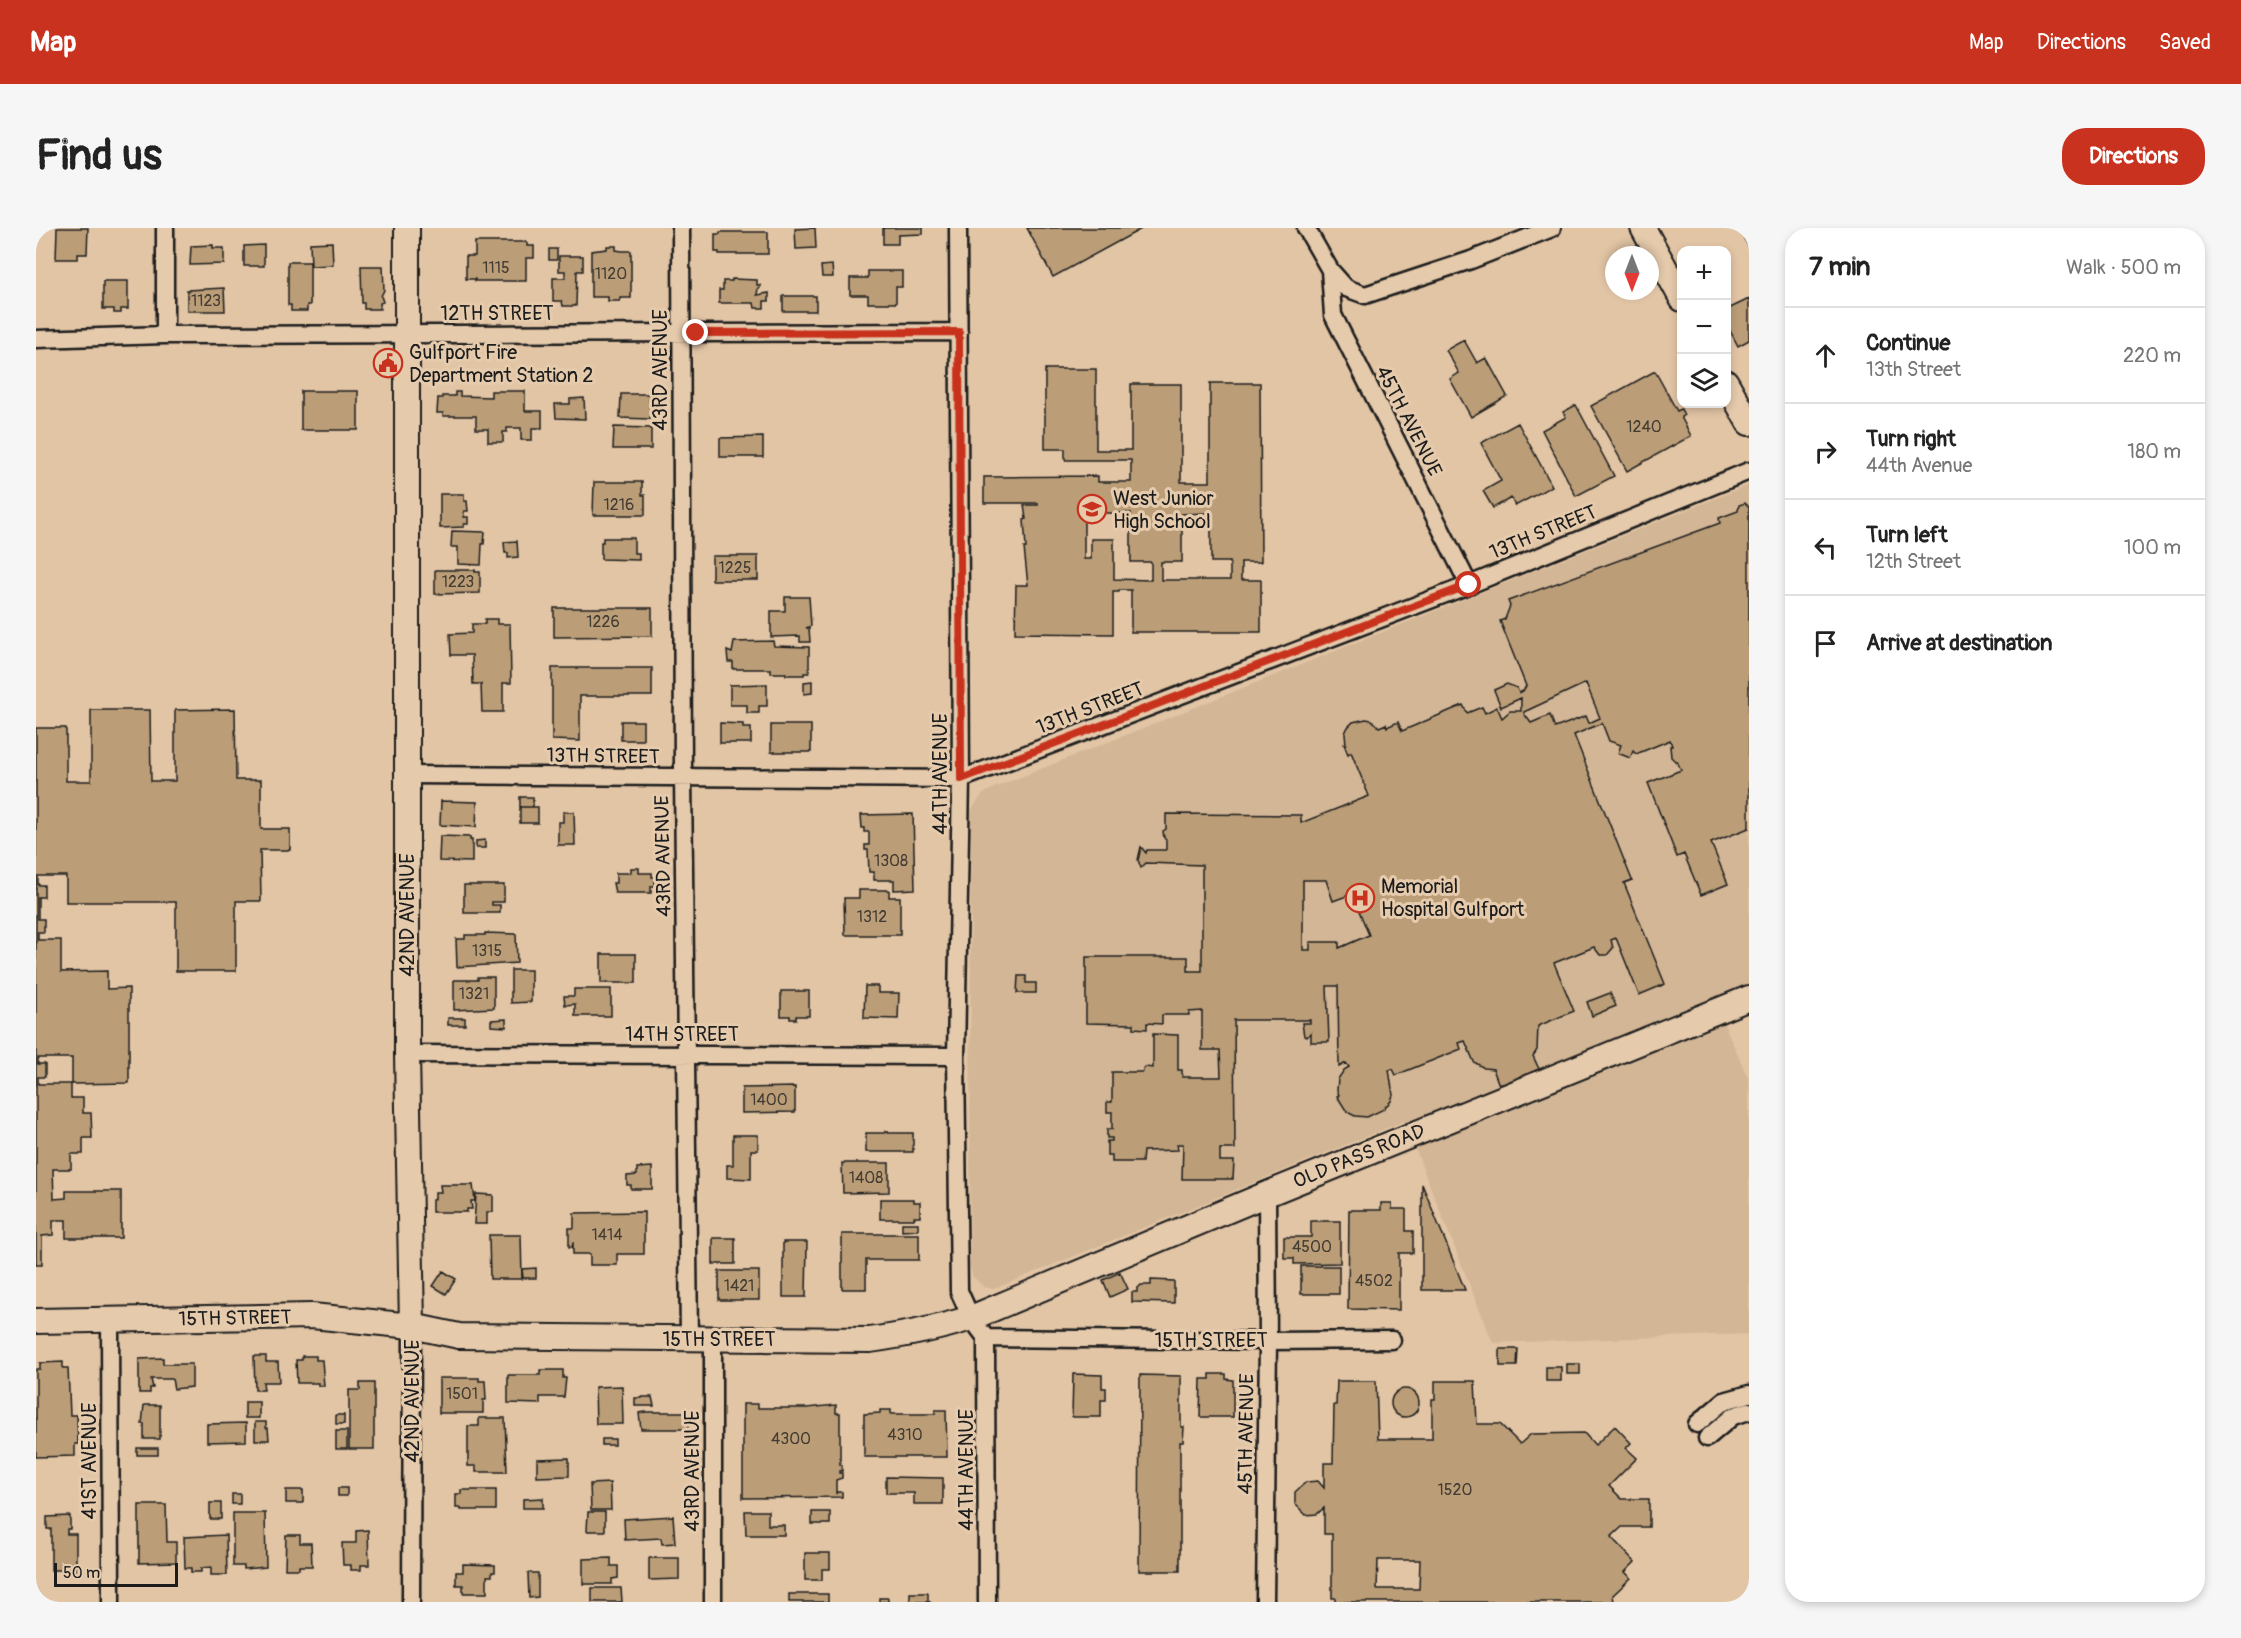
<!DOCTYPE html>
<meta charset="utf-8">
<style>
body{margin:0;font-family:Pangolin,sans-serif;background:#f6f6f6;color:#222}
.controls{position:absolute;right:18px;top:18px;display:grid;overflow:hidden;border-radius:12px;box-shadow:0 3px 9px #0003}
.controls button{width:54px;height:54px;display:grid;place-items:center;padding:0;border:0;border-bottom:2px solid #e0e0e0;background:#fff;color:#222;font:30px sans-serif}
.compass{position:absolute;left:1569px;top:18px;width:54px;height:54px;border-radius:50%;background:#fff;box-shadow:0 3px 9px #0003;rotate:180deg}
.scale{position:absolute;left:18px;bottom:15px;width:124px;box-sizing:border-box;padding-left:6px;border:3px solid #1c1c1c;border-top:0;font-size:16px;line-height:21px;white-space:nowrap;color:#1c1c1c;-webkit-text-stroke:4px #e5caac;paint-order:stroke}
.stop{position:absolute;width:18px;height:18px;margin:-14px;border:4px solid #c8321e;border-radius:50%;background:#fff}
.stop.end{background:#c8321e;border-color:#fff;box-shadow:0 2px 6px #0008}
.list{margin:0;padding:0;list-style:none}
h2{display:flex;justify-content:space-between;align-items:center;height:78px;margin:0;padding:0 24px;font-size:26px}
h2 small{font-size:20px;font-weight:400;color:#767676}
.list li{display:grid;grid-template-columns:39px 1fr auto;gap:18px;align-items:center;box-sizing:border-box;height:96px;padding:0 24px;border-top:2px solid #e0e0e0}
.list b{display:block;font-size:22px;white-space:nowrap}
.list p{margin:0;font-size:20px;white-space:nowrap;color:#767676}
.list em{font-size:20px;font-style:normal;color:#767676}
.icon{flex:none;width:33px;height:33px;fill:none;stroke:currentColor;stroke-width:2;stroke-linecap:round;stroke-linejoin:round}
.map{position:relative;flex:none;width:1713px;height:1374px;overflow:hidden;border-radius:24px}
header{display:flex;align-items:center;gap:36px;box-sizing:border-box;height:84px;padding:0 30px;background:#c8321e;color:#fff}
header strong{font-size:28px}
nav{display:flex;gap:33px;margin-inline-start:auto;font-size:21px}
.intro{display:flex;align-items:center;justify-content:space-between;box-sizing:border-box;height:144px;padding:0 36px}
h1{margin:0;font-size:42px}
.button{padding:15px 27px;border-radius:24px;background:#c8321e;color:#fff;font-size:21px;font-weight:700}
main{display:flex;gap:36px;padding:0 36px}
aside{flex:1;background:#fff;border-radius:24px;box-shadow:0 3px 9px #0003}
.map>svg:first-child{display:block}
.built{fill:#d2b696}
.building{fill:#bb9e78;stroke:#1c1c1c;stroke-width:1.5;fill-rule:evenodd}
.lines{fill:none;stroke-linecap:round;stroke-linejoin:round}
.street-casing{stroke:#1c1c1c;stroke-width:21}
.secondary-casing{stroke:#1c1c1c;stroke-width:28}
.street{stroke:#e5caac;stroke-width:16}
.secondary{stroke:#e5caac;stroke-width:24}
.route{stroke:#c8321e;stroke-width:8}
.labels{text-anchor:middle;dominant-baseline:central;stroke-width:6;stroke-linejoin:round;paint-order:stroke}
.number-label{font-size:16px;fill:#443c33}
.street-label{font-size:20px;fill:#1c1c1c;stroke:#e5caac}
.poi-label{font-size:20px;fill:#1c1c1c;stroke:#e5caac;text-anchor:start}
</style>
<header>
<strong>Map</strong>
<nav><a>Map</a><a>Directions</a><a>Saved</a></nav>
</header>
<div class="intro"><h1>Find us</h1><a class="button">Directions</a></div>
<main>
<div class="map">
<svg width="1713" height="1374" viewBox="0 0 1713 1374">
<rect width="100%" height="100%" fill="#e2c5a5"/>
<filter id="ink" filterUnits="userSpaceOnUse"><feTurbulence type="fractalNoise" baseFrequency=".0167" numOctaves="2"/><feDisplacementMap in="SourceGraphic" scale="12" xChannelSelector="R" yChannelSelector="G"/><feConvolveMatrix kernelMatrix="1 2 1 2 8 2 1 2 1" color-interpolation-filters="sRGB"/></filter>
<g filter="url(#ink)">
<path class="built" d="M1713,257V759L1678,773L1713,852V1106L1457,1115L1368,893L958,1061L948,1059L937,1049L934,1039L935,582L947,566L960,559Z"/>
<path class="building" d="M21,0H52L51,26H42V31H20Z
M779,0L780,20L760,21L759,1Z
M847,0H887V6L862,7V16H847Z
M991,0H1107L1017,49Z
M1702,0H1713V19Z
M684,4H732V26H683V24H679V6H684Z
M296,14L297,37L275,38L274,15Z
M439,14H491V18H498V30H490V53H439V51H430V28H439Z
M177,17V20H188V36L154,37L155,18Z
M228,17V38H208V18Z
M571,18H580V22L586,23H595V70H584V73H572V69H555V23L571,21Z
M513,21H521V32H513Z
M523,28H547V43H541L540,78H527L526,73H517V50H529V43H523Z
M252,34H274V77H271V83H255V77H252Z
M796,37L797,49H786L785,38Z
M325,38H347L348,62L345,68L347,74L344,75V81H328V75H326Z
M832,43H866V59H860V75H832V67H814V50H832Z
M696,51L721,52V57H724V60H722L721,67L733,65V73H728V80H719L718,75H683V62H687V53H696Z
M67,53H92V81H85V85H78V81H67Z
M188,60L189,83H151V62Z
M747,68H780V83H747Z
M1713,71V112L1702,118L1690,95V82Z
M1428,112L1441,135L1450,130L1471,168L1435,189L1414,151L1423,145L1410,122Z
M1009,141H1060V222H1095V156H1145V254H1174V155H1224L1225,334H1205V352H1225V404H1095V362H1083V364H1077V406L979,405L980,357H992L988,320H990L988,292L990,291L988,277H1002V275H948V249L1062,248V254H1095V232H1029V221H1009ZM1048,285H1095V334H1115V352L1078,351V311H1055V331H1048ZM1175,285V334H1194V352H1125V334H1146V286Z
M1619,143L1641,183L1645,181L1648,187L1645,189L1655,208L1591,243L1555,178Z
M265,163H322V202H265Z
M455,163H489V183H506V200H496V212H485V200H471V204H467V214H452V201H440V188H407V185H401L402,170H406V168H419V164H424V168L455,169Z
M585,166H614L613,173H616L614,191L584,190Z
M548,170L549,191L520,190L519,176H534V171Z
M1540,177L1578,248L1540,268L1506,202L1530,189L1527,184Z
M1482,195L1516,258L1479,278L1475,270L1457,280L1447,263L1465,253L1445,215Z
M578,199L615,200V221H577Z
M727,209V229H684V210Z
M558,254H606V267H609V287H557Z
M404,266H428V273H431L432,283H428V289H432V296H428V299L404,300Z
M1709,275L1713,279V600L1675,615L1692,656L1665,667L1648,626L1641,629L1612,555L1645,542L1641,533L1640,534L1635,529L1634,518H1636L1634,512L1600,526L1597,523L1594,530L1582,525L1585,517L1573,513L1566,495L1538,507L1596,652L1588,655L1629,756L1603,767L1580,710L1575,712L1577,720L1571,727H1564L1558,719L1518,735L1538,783L1502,798L1501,822L1497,828L1503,841L1481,850L1486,853L1465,862L1466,856L1463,857L1457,841L1448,840L1438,834L1429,813L1423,815L1425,821L1360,847L1357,841L1353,842L1357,867L1355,873L1346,882L1331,889L1319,888L1311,884L1301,868L1303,867L1301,862L1302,851L1308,842L1313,839L1310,835L1303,839L1302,758H1291L1293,814H1275V805L1271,809L1268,808L1266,795H1274V792H1198L1199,921H1184V933H1198L1197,951H1146L1147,916H1141L1142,922L1107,923L1106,934H1076V927H1071V913H1076V910H1071V901H1076V884H1071V874H1076V844H1106L1109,839L1117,840V806L1142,807V842H1146V849H1185L1184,822H1166V783L1153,784V787H1126V796L1111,795V801L1098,800V796L1050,795V729H1152V743H1166V637L1110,635L1105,640L1102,632L1105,619L1110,625L1111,622H1130V612L1128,610L1127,603L1130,601V586L1265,587V595L1333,568L1315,524L1312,526L1308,516H1310L1309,505L1312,499L1317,494L1330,491L1336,492L1343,499L1350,496L1351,499L1362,494L1366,503L1427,477L1431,485L1446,479L1449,485L1461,479L1466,490L1474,483H1485V470L1465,479L1458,462L1471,456L1481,460L1483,465L1487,463L1490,458L1464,393L1469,391L1474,378L1472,373L1684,295L1683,290L1702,283L1703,277ZM1550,455L1564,490L1553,495L1550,488L1519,500L1514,487L1495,495L1489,487L1488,484ZM1267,652H1290L1297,673L1316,666L1333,707L1303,720V714H1274V722H1267Z
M416,303L449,304L448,316H446L445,337L422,336V319H415Z
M567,310H598V325H603V332L565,331V314H567Z
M481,313L482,329L472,330V325H469L468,314Z
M676,328H722V352H676Z
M399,342H439V344H444V365L399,366Z
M749,369H773L775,398L770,400H773L774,414H764V408L735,409V383H749Z
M518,380H616V408L518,409Z
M449,391H461V396H474L475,455H467V484H446L445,456H437L436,427H415L414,406L436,405V396H449Z
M737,413L738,418L773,419V445H768V447H750V445H735V441H697V434H692L691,423L696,425L698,414Z
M516,440H616V468H544V513L516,512Z
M776,453V465L768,466V454Z
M731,456V478H723V485H711V477H694V457Z
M199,481L200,552H225V601H254V622H224L225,673H200V743H140V674H30V648H2V657H8V669H2V691H8V704H2V712H25V744L71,743V761L93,760V855L36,856V830H2V836H9V849H2V856H35V870H47V885H55L56,910H47V926H35V941H17L18,971L30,970V963H85V1010H30V992H17V1007L6,1008V1037H0V500H30V553H55V482H114L115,553H139V482Z
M585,493H607V512H585Z
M684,495L707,496V500H715V515H684Z
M735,497H775V524H735Z
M484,569H497V579H484Z
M405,573L441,574L440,599L404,597Z
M484,579H502V595H484Z
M527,584H538L539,617H522V594H527Z
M877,586L879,661L858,662V652H838V644H833L832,622H829V617H833V604H828V600H826L825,587Z
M404,608L434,609V612H436V634L403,633Z
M449,612V620H440V613Z
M595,640H603V645H616V649H619V658H615V665H579L577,655H580V645H595Z
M428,657H468V674H456V677H464V685H428Z
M823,662H853V669H864V707H809L808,670H823Z
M449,705L480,706L481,735L421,739L420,711H429V707H449Z
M565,726H600V755H565Z
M475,742H495V774L475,775Z
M982,748H990V755H1000V765H981Z
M442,749H458V780L418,782V752H442Z
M829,758H842V765H863L862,791L828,790Z
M538,761H575V788H539V776L529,777L528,768H538Z
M745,763H773V788H760V791H754V788H745Z
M1574,765L1580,778L1556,788L1551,774Z
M412,790H429V797H412Z
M470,791V799L455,798V792Z
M759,859V884L706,885V860Z
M849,903H852V905H877V924H830V905H849Z
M697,907H722V922H715V951L691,950V937H697Z
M806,935H853V964L807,965Z
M616,939V961H595V957H591V948L601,947V940Z
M1386,956L1429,1062H1386Z
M404,957H437L439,973H435L436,981H431V984H396V972L399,971V964H405Z
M440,966L457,967V984H451V996H438Z
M844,971H878V974H884V989H878V991H844Z
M1345,975H1356V981H1370V1003H1377V1025H1363V1082L1312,1081L1313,982H1345Z
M608,984V1026H581V1037H554V1026H537V1014L536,1019H533V1000H538V985Z
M1275,993H1304V1035L1258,1036V1030H1248V1009H1275Z
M866,995H882V1002L866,1003Z
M806,1006H883V1032H830V1061H806Z
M453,1007H485L486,1051H454Z
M677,1010H699V1036H677Z
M747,1014H771L770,1069H747Z
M1265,1038H1303V1066H1265Z
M500,1040V1050H487L486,1041Z
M407,1043L420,1051L410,1066L397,1058Z
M683,1043H723V1072H683Z
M1084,1044L1092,1061L1074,1069L1067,1052Z
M1115,1052L1138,1053V1075L1096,1074V1064H1101V1061L1105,1057H1115Z
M1464,1121H1482L1481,1138H1464Z
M218,1128H230V1134H242L243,1154H227L228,1162H219Z
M266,1128H280V1132H286L288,1158H282V1155H261L260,1132H266Z
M127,1130V1136H156V1159L138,1161L136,1151H115L117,1160H114V1165H103V1131Z
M27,1134V1140H32L34,1187H41L42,1216H39V1228L0,1229V1141H4V1135Z
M1531,1136H1544V1146H1531Z
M1510,1139H1525V1153H1510Z
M504,1142H527V1150H530L528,1169H504V1176L472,1175V1147H504Z
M1037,1146L1066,1147V1160H1070V1172H1065V1189H1036Z
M1174,1146H1190V1151L1197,1152V1189H1164L1165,1151H1174Z
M1104,1147L1145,1148V1199H1148L1147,1214H1144V1343H1103Z
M403,1150H443V1153H449L450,1172H447V1185H403Z
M1301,1153H1340L1342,1211H1396V1171H1399V1153H1439L1441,1196H1464L1484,1216L1495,1206L1548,1205L1559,1217L1579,1198L1595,1215L1590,1220L1601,1230L1573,1258L1586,1271H1613V1299H1586L1575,1309L1599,1334L1589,1344L1595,1350L1577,1367L1578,1374H1299V1370H1296V1306H1288V1280L1281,1286L1270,1287L1259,1276V1264L1270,1254L1282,1253L1288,1260V1235H1297L1298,1177H1300ZM1342,1332H1384L1383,1361H1341Z
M324,1155H338V1221H313V1162H324Z
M586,1158L587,1196H560L559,1159Z
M1355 1175a14 14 0 1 1 28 0a14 14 0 1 1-28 0Z
M606,1169H616L618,1178H599V1170H606Z
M209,1174H223V1190H209Z
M707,1176H722V1180H771L800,1177V1185H804V1237H806V1243H803V1245H806V1250L800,1252V1266L801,1264H806V1269L707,1270Z
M108,1177H124V1211H108V1196H106Z
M844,1182H855V1186H899V1182H910L911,1229H828V1186L844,1185Z
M610,1184H652V1201H605L603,1185Z
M300,1187H308V1196H300Z
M443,1190H469L471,1244H440V1238H432V1198H443Z
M219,1194H230V1200H232L233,1212H219Z
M210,1195V1213L171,1214V1196Z
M300,1203H311V1221H300Z
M566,1211H579V1217H566Z
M101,1220H122V1227H101Z
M533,1230V1248L501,1249V1231Z
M850,1249L907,1250V1276H878V1265H850Z
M574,1255L575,1282H555L554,1256Z
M302,1260H311V1268H302Z
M250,1262H267V1275H250Z
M425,1262H460V1282H425V1280H420V1266H425Z
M196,1266H204V1276H196Z
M507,1270V1280H487V1271Z
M174,1275H185V1291H174Z
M103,1277H130L131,1314H140V1334L103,1335Z
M709,1283H732V1297H748V1307H710Z
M552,1284H569V1303H551Z
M776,1284H794V1296H776Z
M197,1285H229L230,1339L208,1341V1338H197Z
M34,1288V1301H31V1306H40V1342H15V1301H11V1289Z
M637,1288L639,1315L626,1316L625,1310L589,1312L588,1291Z
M332,1302L333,1337H325V1342H315V1337H307L306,1315H320V1303Z
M190,1307L191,1347H175V1339L165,1340V1344H155V1340H149L148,1309Z
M250,1307H264V1315H275L276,1338H263V1341H249Z
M769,1325H794V1341H786V1352H769Z
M575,1330V1338H582V1350L576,1351V1356H547V1331Z
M613,1330H643V1351L613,1352Z
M427,1336L459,1337V1344H456V1348H451V1365H427V1357H420V1344H427Z
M492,1345H502V1369L493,1370Z
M556,1360H585L586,1374H556Z
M874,1365H892V1374H895H874Z
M753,1366H792V1374H753Z
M843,1370H852V1374H843Z"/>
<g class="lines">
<g class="street-casing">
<path id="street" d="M129,0V107
M645,0L647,549L653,1111
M922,0L925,551L920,828L923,1063L935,1090L950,1110L1232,1113L1356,1112
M1270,0L1294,42L1310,60L1329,67L1435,32L1516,0
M1294,42L1297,87L1433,357
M0,111L129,107L923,104
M371,547L925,551L1433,357L1713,243
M371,826L920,828
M74,1092L75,1374
M950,1110L951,1374
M677,1111V1374
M1661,1196L1688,1173L1713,1166
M1671,1210L1697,1188L1713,1183
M375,1374L376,1098
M1229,1374L1232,1113L1231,966"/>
</g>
<g class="secondary-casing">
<path id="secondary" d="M371,0V826L376,1098
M1607,0L1646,71
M1690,154L1713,195
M0,1093L276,1088L376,1098L423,1108L834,1112C869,1107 901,1101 935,1090L1231,966L1713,770"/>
</g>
<use href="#street" class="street"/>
<use href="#secondary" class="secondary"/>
</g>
</g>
<g class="lines" filter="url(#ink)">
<path class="route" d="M660,105L923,104L925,551L1433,357"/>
</g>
<defs>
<g id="civic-ring" transform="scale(1.5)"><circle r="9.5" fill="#e5caac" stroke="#c8321e" stroke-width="1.5"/><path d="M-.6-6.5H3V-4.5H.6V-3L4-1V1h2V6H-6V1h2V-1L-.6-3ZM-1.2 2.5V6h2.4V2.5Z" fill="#c8321e"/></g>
<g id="school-ring" transform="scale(1.5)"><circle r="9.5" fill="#e5caac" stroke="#c8321e" stroke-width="1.5"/><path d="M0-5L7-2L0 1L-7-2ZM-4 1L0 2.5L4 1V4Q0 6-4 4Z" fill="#c8321e"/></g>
<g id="hospital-ring" transform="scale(1.5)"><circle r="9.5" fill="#e5caac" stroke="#c8321e" stroke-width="1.5"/><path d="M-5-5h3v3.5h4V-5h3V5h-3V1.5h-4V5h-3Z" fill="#c8321e"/></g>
</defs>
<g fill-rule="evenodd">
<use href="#civic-ring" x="352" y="135"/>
<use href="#school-ring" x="1056" y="281"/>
<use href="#hospital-ring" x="1324" y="670"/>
</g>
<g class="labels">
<g class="number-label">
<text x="460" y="40">1115</text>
<text x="575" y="46">1120</text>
<text x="170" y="73">1123</text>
<text x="1608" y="199">1240</text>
<text x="583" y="277">1216</text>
<text x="699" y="340">1225</text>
<text x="422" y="354">1223</text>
<text x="567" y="394">1226</text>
<text x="855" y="633">1308</text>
<text x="836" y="689">1312</text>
<text x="451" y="723">1315</text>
<text x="438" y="766">1321</text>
<text x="733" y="872">1400</text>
<text x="830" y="950">1408</text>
<text x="571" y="1007">1414</text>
<text x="1276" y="1019">4500</text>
<text x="1338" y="1053">4502</text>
<text x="703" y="1058">1421</text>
<text x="426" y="1166">1501</text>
<text x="869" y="1207">4310</text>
<text x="755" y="1211">4300</text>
<text x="1419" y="1262">1520</text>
</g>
<g class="street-label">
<text x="461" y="85">12TH STREET</text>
<text transform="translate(624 142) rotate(-90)">43RD AVENUE</text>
<text transform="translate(1373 193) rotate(63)">45TH AVENUE</text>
<text transform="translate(1507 304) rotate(-22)">13TH STREET</text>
<text transform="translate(1054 480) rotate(-21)">13TH STREET</text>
<text transform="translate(567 528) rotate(1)">13TH STREET</text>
<text transform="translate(904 546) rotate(-90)">44TH AVENUE</text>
<text transform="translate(627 628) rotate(-91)">43RD AVENUE</text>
<text transform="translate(371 687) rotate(-90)">42ND AVENUE</text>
<text x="646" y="806">14TH STREET</text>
<text transform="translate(1323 928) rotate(-22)">OLD PASS ROAD</text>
<text transform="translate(199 1090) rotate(-1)">15TH STREET</text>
<text x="683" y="1111">15TH STREET</text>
<text x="1175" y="1112">15TH STREET</text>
<text transform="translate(376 1173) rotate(-90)">42ND AVENUE</text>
<text transform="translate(1210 1206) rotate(-89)">45TH AVENUE</text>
<text transform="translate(53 1233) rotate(-90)">41ST AVENUE</text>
<text transform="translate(930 1242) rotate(-90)">44TH AVENUE</text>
<text transform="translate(656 1243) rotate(-90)">43RD AVENUE</text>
</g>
<g class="poi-label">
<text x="373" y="124">Gulfport Fire<tspan x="373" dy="23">Department Station 2</tspan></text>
<text x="1077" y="270">West Junior<tspan x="1077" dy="23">High School</tspan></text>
<text x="1345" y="658">Memorial<tspan x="1345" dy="23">Hospital Gulfport</tspan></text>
</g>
</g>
</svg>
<div class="controls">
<button>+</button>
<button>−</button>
<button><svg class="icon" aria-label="layers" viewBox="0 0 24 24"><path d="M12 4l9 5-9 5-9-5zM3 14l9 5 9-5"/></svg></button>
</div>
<svg class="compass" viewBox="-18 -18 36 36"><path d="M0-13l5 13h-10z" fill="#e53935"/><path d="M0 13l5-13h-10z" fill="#767676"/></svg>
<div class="scale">50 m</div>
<div class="stop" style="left:1433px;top:357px"></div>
<div class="stop end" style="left:660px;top:105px"></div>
</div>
<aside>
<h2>7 min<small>Walk · 500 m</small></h2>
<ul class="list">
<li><svg class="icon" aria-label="ahead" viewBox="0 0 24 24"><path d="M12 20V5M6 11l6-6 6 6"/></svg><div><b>Continue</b><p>13th Street</p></div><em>220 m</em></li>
<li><svg class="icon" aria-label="right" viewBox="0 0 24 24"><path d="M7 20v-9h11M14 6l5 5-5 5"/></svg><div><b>Turn right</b><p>44th Avenue</p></div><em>180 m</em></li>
<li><svg class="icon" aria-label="left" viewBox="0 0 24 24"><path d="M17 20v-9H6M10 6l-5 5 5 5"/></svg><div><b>Turn left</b><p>12th Street</p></div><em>100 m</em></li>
<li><svg class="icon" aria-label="arrive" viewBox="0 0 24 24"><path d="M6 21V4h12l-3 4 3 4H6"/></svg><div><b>Arrive at destination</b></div></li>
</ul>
</aside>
</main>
